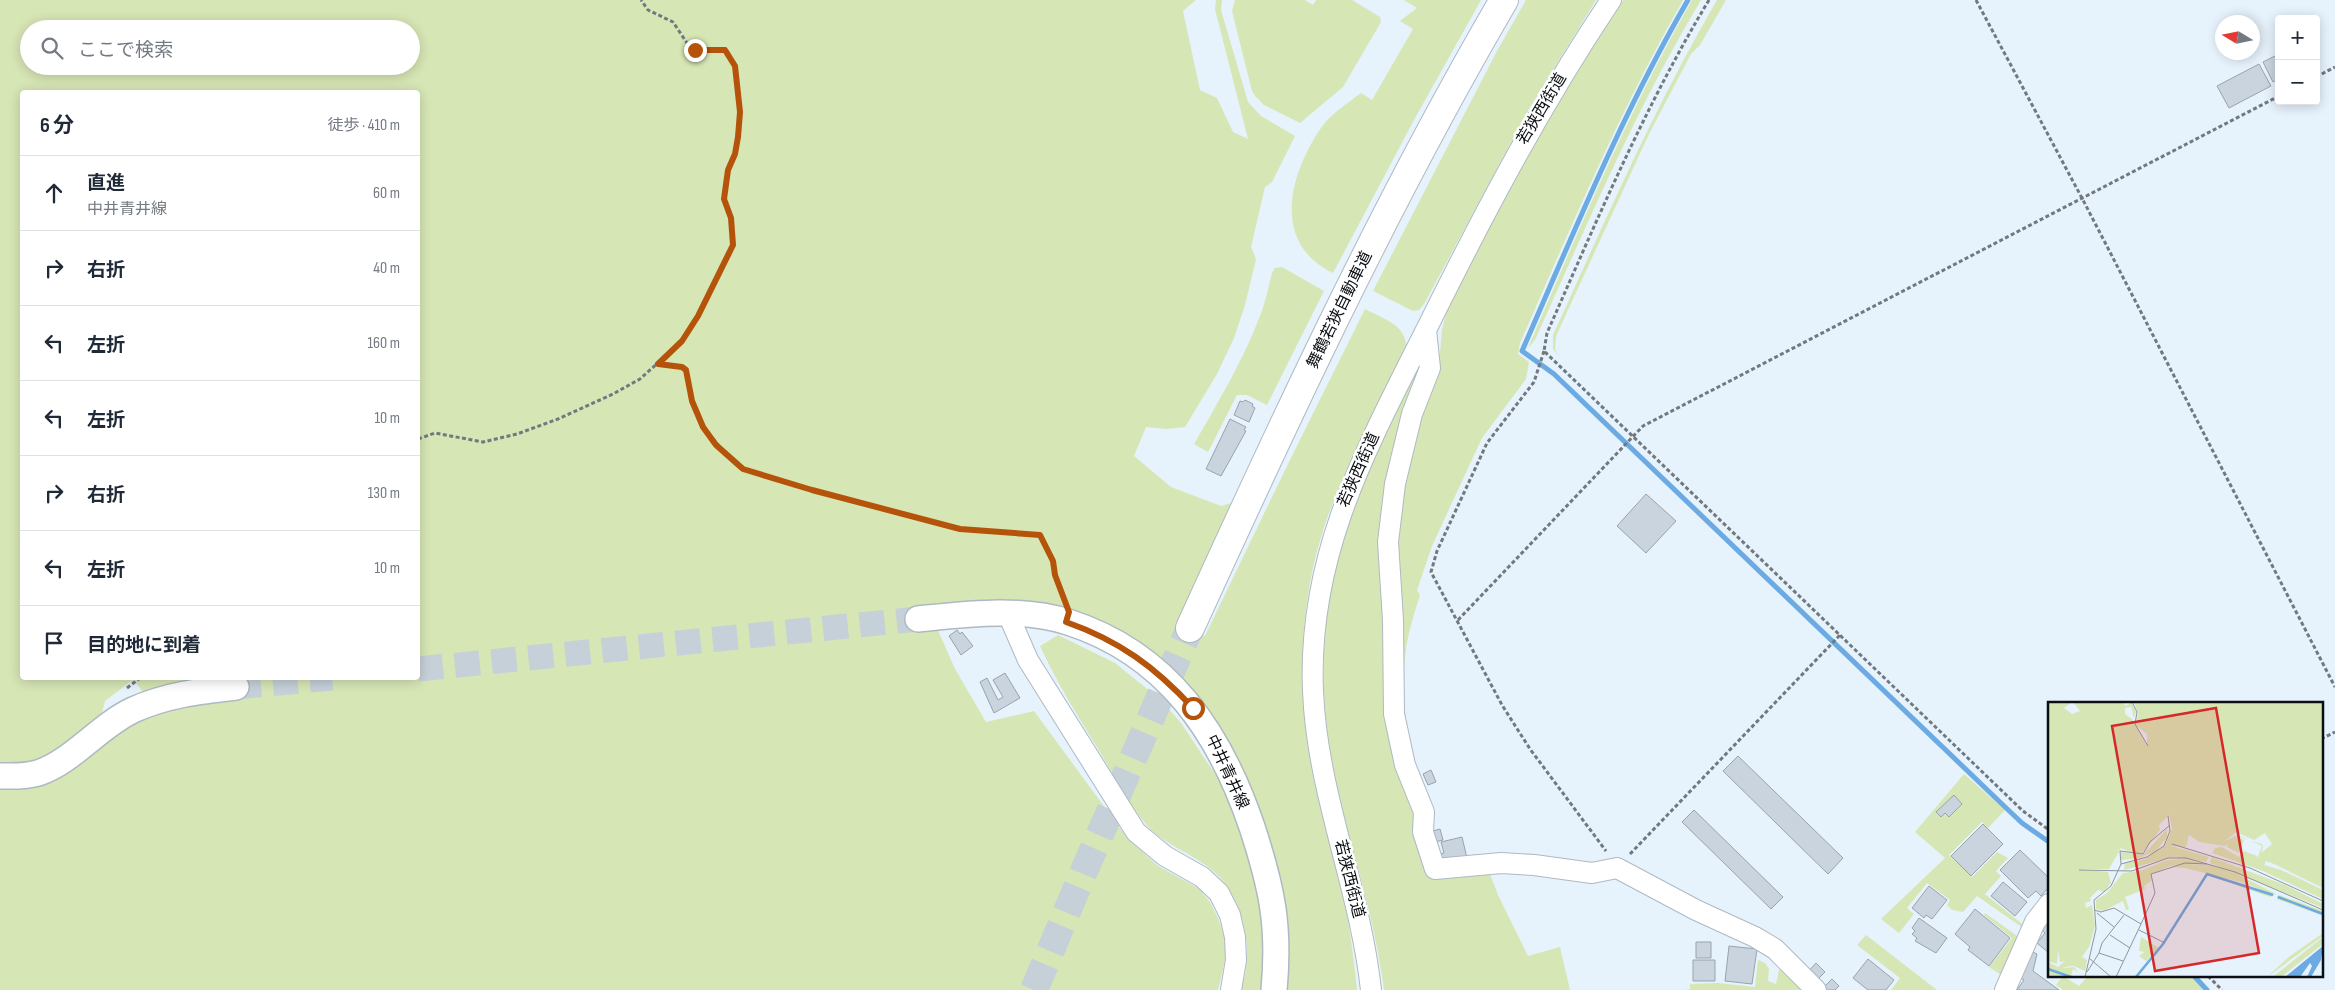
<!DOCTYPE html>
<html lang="ja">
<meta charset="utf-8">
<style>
body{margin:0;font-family:"Sofia Sans Condensed","Noto Sans JP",sans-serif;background:#f2f2f3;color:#1f2937}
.controls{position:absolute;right:15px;top:15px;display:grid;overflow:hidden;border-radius:5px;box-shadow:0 2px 12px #0003}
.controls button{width:45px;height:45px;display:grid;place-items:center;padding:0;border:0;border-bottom:1px solid #e0e1e3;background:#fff;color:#1f2937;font:25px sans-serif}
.compass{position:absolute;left:2215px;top:15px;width:45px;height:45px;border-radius:50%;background:#fff;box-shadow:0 2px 12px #0003;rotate:280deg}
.stop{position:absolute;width:15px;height:15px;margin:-11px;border:4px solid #b45309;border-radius:50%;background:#fff}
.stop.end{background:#b45309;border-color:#fff;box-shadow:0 1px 5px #0008}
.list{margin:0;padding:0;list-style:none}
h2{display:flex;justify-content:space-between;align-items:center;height:65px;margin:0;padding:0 20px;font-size:21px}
h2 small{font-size:16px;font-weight:400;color:#747a83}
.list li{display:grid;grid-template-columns:32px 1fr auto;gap:15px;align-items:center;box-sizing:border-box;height:75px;padding:0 20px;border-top:1px solid #e0e1e3}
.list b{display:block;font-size:19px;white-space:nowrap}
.list p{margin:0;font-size:16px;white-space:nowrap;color:#747a83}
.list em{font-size:16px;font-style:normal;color:#747a83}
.icon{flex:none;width:28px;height:28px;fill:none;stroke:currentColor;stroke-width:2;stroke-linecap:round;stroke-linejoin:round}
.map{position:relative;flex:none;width:2335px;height:990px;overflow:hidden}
.search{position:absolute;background:#fff;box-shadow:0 2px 12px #0003;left:20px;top:20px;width:400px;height:55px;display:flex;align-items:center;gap:12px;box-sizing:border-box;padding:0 18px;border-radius:28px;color:#747a83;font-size:19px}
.panel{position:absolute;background:#fff;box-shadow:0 2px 12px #0003;left:20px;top:90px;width:400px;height:590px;border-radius:5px}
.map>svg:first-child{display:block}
.green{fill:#d7e6b5;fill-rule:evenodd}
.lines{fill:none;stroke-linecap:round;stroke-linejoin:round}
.stream{stroke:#6baae2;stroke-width:5}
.building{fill:#c9d4de;stroke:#99a3ad}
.major-tunnel{stroke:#c5d0d9;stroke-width:25;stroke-dasharray:25 12;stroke-linecap:butt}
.highway-tunnel{stroke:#c5d0d9;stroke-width:28;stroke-dasharray:28 14;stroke-linecap:butt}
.minor-casing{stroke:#aeb9c3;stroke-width:22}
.major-casing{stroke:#aeb9c3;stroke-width:28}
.highway-casing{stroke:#aeb9c3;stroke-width:30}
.path{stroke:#71797f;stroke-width:3;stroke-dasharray:4 2.5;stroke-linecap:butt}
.minor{stroke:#fff;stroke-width:20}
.major{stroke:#fff;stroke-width:25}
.highway{stroke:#fff;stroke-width:28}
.route{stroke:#b45309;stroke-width:6}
.labels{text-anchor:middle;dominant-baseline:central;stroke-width:5;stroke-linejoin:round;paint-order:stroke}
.street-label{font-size:16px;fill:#0b0e12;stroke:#fff}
.inset-river{fill:none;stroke:#6baae2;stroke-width:2.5}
.inset-road{fill:none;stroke:#8e979e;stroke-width:1}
.view{fill:#d62828;fill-opacity:0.15;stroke:#d62828;stroke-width:2.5}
.inset-edge{fill:none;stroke:#0b0e12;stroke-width:2.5}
</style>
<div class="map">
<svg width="2335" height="990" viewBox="0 0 2335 990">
<rect width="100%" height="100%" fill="#e6f2fc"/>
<path class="green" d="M0,0H1196L1183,11L1200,90L1217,98L1233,132L1248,139L1215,9L1216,0H1222L1221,10L1248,102L1261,116L1295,136L1272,182L1265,187L1251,247L1256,259L1245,305L1234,338L1217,374L1185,427L1166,429L1146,427L1134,456L1171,487L1221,506L1234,502L1183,626L1205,636L1287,466L1365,309C1385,320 1405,323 1407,349C1381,403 1350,456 1329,513C1299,594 1296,687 1312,771C1319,806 1330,840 1338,874C1348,912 1353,951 1357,990H1285L1212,718L1052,607L1014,600H976L914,608L937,628L955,669L986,722L1034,711L1128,839L1158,866L1198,888L1210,902L1218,918L1225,939V961L1218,990H0V788L22,790L42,784L133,720L234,678H418V92H22V678H232L146,696L137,684L131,681L105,701L101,717L58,750L41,759L22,763L0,762ZM29,29H411V66H29Z
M1235,0H1305L1313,5L1316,0H1352L1380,17L1381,22L1343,87L1300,123L1264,105L1256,97L1252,91L1232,11Z
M1404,0H1481L1414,120L1333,273C1271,243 1289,175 1321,128C1330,114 1347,104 1361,93L1372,100L1413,29L1400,21L1417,8Z
M1526,0H1596L1529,109L1424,304L1419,310L1413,311L1373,291L1497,51Z
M1623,0H1683C1620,110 1571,227 1520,343L1518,354L1529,362L1526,379L1482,438L1432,546L1417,590L1420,595C1416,608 1412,620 1409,633C1399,673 1405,717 1411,757L1401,713L1394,543L1417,418L1439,365L1442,330L1448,306L1498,208L1562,95Z
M1692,0H1701C1636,108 1587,225 1535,340L1528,348C1579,230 1628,112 1692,0Z
M1717,0H1726L1700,45L1691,54L1649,134L1556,336L1555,350L1559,357L1553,349V335C1605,221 1654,108 1717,0Z
M1282,267L1324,291L1267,405L1247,395H1237L1208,452L1194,444C1217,404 1241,364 1258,321C1265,305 1268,289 1272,273L1275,268Z
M1414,376L1416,382L1387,620L1433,876L1488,869L1498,895L1528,956L1560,947L1570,990H1384C1375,917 1350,847 1335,776C1317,693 1320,609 1346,528C1363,476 1390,426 1414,376Z
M1058,635L1115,663L1162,701L1181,723L1225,789L1239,820L1260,893L1266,955L1262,990H1241C1256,948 1243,889 1204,864C1184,850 1161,842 1145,823C1127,802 1114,776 1100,752C1079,718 1057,683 1040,646Z
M1964,774L2005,810L1988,828L1982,822L1949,855L1972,877L1997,852L2008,858L1996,871L2001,876L1985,894L2026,927V930L1977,896L1963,912L1952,910L1947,905L1950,900L1927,883L1907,908L1914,914L1899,933L1881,919L1945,858L1915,832Z
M1985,913L2016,935L2019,941L2004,977L1989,967L2012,938L1984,915Z
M1866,935L1937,990H1891L1900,978L1857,945Z
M1758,960L1765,963L1769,969L1768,981L1776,984L1779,970L1785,965L1810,990H1685L1690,989V984L1718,983L1755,987Z
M2063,976L2079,986L2088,976H2191L2204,990H2063L2056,985Z"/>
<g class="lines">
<path class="stream" d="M1688,0C1623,112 1574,232 1522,351L1554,374L2003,805L2022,823L2049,842
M2194,976L2207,990"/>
</g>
<path class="building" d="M2277,55L2279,78L2273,82L2263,62Z
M2259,64L2271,86L2229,108L2217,86Z
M1245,400L1253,404L1252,406L1255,408L1249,422L1234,415L1240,401L1243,402Z
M1230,419L1246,427L1244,430L1246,431L1221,476L1206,469Z
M1646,494L1676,521L1646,553L1617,526Z
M957,630L960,634L962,632L973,646L961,655L949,636Z
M1005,673L1020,698L994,713L980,682L987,678L998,700L1003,697L993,680Z
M1738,756L1843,858L1828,874L1723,771Z
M1431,770L1436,782L1428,785L1423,774Z
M1954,795L1962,804L1949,817L1945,813L1941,817L1936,812Z
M1694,810L1783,897L1771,909L1682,822Z
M1983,824L2003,844L1971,876L1951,856Z
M1440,829L1443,840L1435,842L1433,831Z
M1462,837L1467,858L1442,862L1440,854L1444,853L1441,842Z
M2020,850L2049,878V887L2041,896L2036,891L2028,898L2000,870Z
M2003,882L2027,902L2015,916L1991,896Z
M1929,886L1947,900L1932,919L1926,915L1924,918L1912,908Z
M1975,909L2010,938L1989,966L1968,950L1970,947L1955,934Z
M1919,918L1947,938L1936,953L1915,941L1917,938L1912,934L1915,931L1912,928Z
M2049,920V953L2037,943L2045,933L2039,927Z
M1696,942H1711V958H1696Z
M1729,946L1757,949L1752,984L1725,981Z
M2028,950L2037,954L2033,971L2059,990H2017L2024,980L2018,976Z
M1868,959L1894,980L1886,990H1868L1853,978Z
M1693,960H1715V981H1693Z
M1816,963L1825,972L1816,981L1807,973Z
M1832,979L1839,986L1835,990H1827L1824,987Z"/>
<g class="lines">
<path class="major-tunnel" d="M418,669L918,619
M236,687L332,678"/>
<path class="highway-tunnel" d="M1034,990L1084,871L1190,628"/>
<g class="minor-casing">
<path id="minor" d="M1426,330L1430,368L1412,414L1395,484L1388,542L1393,620L1394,714L1405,765L1424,812L1423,832L1435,869L1501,863L1534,865L1592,873L1617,868L1696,910L1755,937L1775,949L1816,990
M1008,614L1028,660L1136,832L1165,856L1202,877L1219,893L1230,915L1235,937L1236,960L1231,990
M1371,990C1360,888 1317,793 1313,691C1307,551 1370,442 1430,322C1485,211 1542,103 1611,0
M2005,990L2035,922L2049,904"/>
</g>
<g class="major-casing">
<path id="major" d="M918,619C967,614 1021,607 1068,622C1168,654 1220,733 1252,827C1272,888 1280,926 1274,990
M0,776C13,776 25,777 38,773C72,762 99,726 133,710C166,695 200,691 236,687"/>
</g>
<g class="highway-casing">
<path id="highway" d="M1190,628C1287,415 1386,202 1504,0"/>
</g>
<path class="path" d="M1709,0C1645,106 1597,220 1547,333L1544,351L2023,811L2049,830
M1976,0L2083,200L2335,687
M2316,77L2335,67
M1544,351L1534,382L1487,443L1437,551L1431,572L1502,705L1530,749L1606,851
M658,364L682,367L686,370L692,401L703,427L731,460L743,469L811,490L960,529L1040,535C1052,551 1056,581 1064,600
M418,439L435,433L483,442L517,434L558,419L613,394L640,379L682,341L698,316L733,245L731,218L724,199L728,170L735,154L738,137L740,112L735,66L725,50L691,49L673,22L648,10L641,0
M1458,620L1643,426L2279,96
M127,688L140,678
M2321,739L2335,732
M1630,854L1841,634
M2208,976L2222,990"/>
<use href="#minor" class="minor"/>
<use href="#major" class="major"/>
<use href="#highway" class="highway"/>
</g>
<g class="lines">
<path class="route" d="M695,50H725L735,66L740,112L738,137L735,154L728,170L724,199L731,218L733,245L698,316L682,341L658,364L682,367L686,370L692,401L703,427L716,445L743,469L812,490L960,529L1040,535L1053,561L1055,575L1069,612L1066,622C1120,641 1155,667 1193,708"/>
</g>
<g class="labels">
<g class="street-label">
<text transform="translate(1542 109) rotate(-59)">若狭西街道</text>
<text transform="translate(1340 310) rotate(-64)">舞鶴若狭自動車道</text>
<text transform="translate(1359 470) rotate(-66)">若狭西街道</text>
<text transform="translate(1227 772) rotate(65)">中井青井線</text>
<text transform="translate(1349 879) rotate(76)">若狭西街道</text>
</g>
</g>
<g transform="translate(2048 702)">
<rect width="275" height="275" fill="#e6f2fc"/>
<path d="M0,0H24L16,6L24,12L32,9L25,0H74L78,4L83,0L88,10L86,16L83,5L77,6V12L85,18L99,44V32L88,23L90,11L86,0H275V186L226,162L218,159L216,163L233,168L271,186L275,189V197L215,169L164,151L167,146L174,145L191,155L196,149L209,154V157L214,144L204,139L214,142L215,145L213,151L224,142L217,131L206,138L188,130L177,139L190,133L201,138L189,134L177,144L151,140L141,133L138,145L124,144L161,155L158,160L124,155L76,168L77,161L97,157L117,144L124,127L121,113L111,123L112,128L94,151L86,152L73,146L61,167H31L60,170L63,181L56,190L50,188L42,196L43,199L37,201L38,206L44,203L47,224L41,245L34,255L39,258L37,269L26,264H23L17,265L16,266L26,265L30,270L25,267L23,274L0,275V268L6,270L0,266V260L10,265L17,259L12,260L10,249L9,262L0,259ZM119,127V135L108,149L91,156L73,158V150L95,153ZM189,135L196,138L191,151L179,145L181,139ZM163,155L237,183L275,202V206L162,161ZM137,157L154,161L122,164L103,172L104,178L96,184L97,187L77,195L81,207L78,208L75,199L55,209L48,207V198L59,191L75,171L92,169L119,158ZM138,162L162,163L187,171L228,192L222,195L160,173L225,193L196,181L137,166L125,165ZM231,193L275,209V212L266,210L230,195L275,214L229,197V194ZM275,231V234L219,275L242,254ZM93,235L111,246L98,259L91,254L97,250L91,249ZM275,235V242L233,275H225Z" fill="#d7e6b5"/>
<path d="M275,244L273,258L263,275H259L264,264L262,261L252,275H237Z" fill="#6baae2"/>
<path class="inset-river" d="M230,195L275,212M0,267L23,275M88,275L115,242L159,172L225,193"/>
<path class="inset-road" d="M84,0L89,10L87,22L100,44M124,142L202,166L275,199M73,162L72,149L95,152L102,140L122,123M31,168L84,169L120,156H138L187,170L275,208M46,208L53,210L66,206L93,222L68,275M49,211L66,225M93,222L107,191L103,172L137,161L159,162M91,228L117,241M62,233L82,246M41,256L63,275M75,259L51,251L54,241L76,213M39,270L51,251M37,275L48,227L46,198L63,184L73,162L99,155L116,144L122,129L120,114"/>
<path class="view" d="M168,6L211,251L107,269L64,24Z"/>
<rect width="275" height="275" class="inset-edge"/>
</g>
</svg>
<div class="controls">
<button>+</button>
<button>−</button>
</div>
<svg class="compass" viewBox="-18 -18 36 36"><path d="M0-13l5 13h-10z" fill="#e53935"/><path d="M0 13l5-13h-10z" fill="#747a83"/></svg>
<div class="stop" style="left:1193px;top:708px"></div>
<div class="stop end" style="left:695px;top:50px"></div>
<div class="search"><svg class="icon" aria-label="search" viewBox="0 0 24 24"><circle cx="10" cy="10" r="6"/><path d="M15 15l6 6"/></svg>ここで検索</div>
<section class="panel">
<h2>6 分<small>徒歩 · 410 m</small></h2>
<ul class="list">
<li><svg class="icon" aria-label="ahead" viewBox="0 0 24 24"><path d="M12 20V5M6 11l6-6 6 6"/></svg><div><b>直進</b><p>中井青井線</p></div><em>60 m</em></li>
<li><svg class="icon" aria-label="right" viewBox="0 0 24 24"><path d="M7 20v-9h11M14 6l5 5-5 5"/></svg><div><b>右折</b></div><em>40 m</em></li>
<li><svg class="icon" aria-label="left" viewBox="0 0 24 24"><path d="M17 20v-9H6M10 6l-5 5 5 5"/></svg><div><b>左折</b></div><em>160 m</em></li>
<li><svg class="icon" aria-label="left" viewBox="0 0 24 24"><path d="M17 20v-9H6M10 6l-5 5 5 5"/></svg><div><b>左折</b></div><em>10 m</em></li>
<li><svg class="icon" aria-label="right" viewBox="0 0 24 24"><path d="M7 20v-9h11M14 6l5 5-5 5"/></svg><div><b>右折</b></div><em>130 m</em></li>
<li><svg class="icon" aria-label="left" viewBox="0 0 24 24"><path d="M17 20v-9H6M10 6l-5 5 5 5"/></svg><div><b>左折</b></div><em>10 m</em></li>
<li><svg class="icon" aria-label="arrive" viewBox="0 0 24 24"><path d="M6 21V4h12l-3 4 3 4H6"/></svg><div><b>目的地に到着</b></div></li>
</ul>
</section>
</div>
